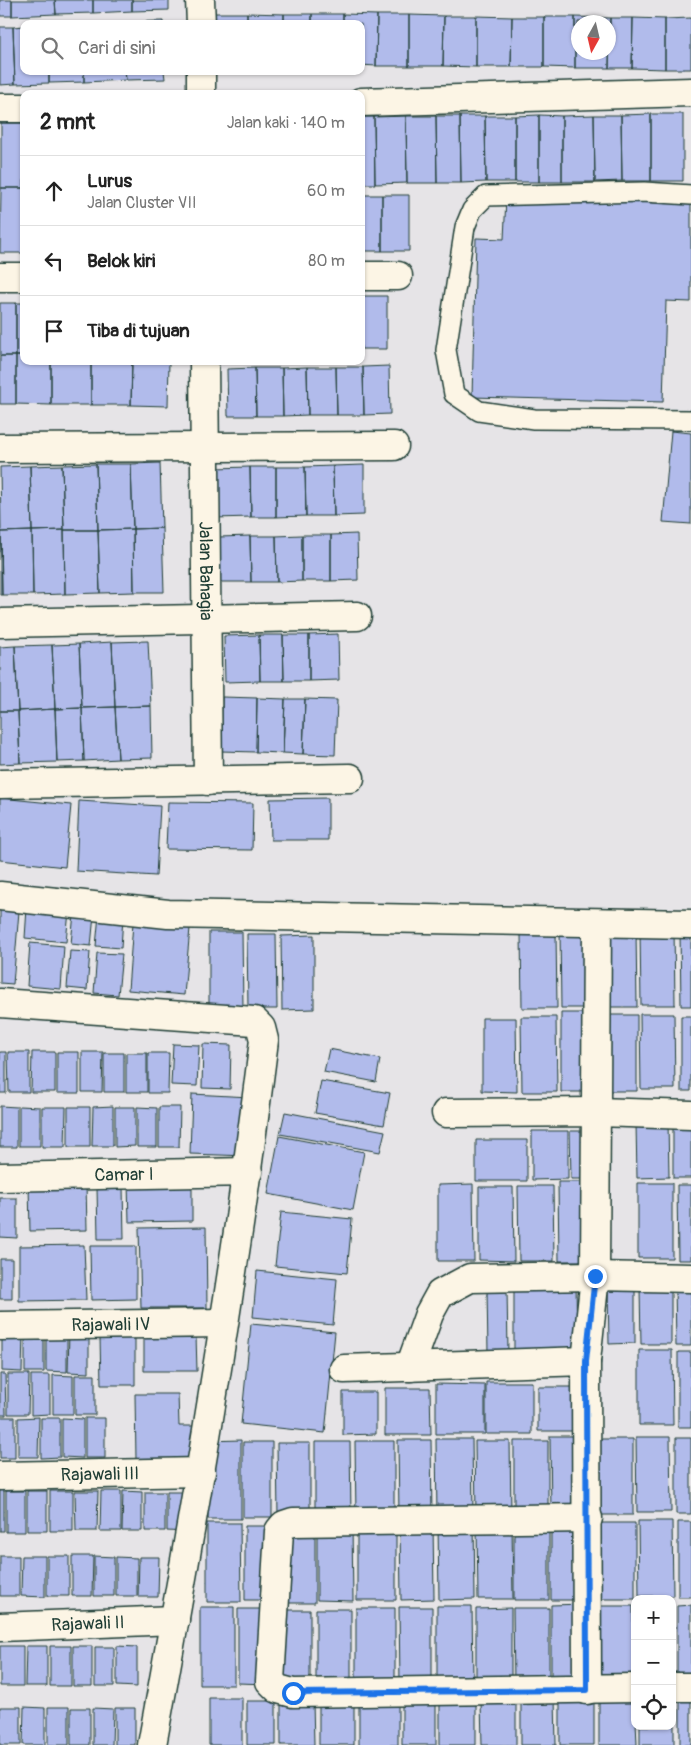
<!DOCTYPE html>
<html lang="id">
<meta charset="utf-8">
<style>
body{margin:0;font-family:Pangolin,sans-serif;background:#f2f2f2;color:#222}
.controls{position:absolute;right:15px;bottom:15px;display:grid;overflow:hidden;border-radius:10px;box-shadow:0 1px 4px #0004}
.controls button{width:45px;height:45px;display:grid;place-items:center;padding:0;border:0;border-bottom:1px solid #e0e0e0;background:#fff;color:#222;font:25px sans-serif}
.compass{position:absolute;left:571px;top:15px;width:45px;height:45px;border-radius:50%;background:#fff;box-shadow:0 1px 4px #0004;rotate:188deg}
.stop{position:absolute;width:15px;height:15px;margin:-11px;border:4px solid #1a73e8;border-radius:50%;background:#fff}
.stop.end{background:#1a73e8;border-color:#fff;box-shadow:0 1px 5px #0008}
.list{margin:0;padding:0;list-style:none}
h2{display:flex;justify-content:space-between;align-items:center;height:65px;margin:0;padding:0 20px;font-size:21px}
h2 small{font-size:16px;font-weight:400;color:#767676}
.list li{display:grid;grid-template-columns:32px 1fr auto;gap:15px;align-items:center;box-sizing:border-box;height:70px;padding:0 20px;border-top:1px solid #e0e0e0}
.list b{display:block;font-size:19px;white-space:nowrap}
.list p{margin:0;font-size:16px;white-space:nowrap;color:#767676}
.list em{font-size:16px;font-style:normal;color:#767676}
.icon{flex:none;width:28px;height:28px;fill:none;stroke:currentColor;stroke-width:2;stroke-linecap:round;stroke-linejoin:round}
.map{position:relative;flex:none;width:691px;height:1745px;overflow:hidden}
.search{position:absolute;background:#fff;box-shadow:0 1px 4px #0004;left:20px;top:20px;width:345px;height:55px;display:flex;align-items:center;gap:12px;box-sizing:border-box;padding:0 18px;border-radius:10px;color:#767676;font-size:19px}
.panel{position:absolute;background:#fff;box-shadow:0 1px 4px #0004;left:20px;top:90px;width:345px;height:275px;border-radius:10px}
.map>svg:first-child{display:block}
.building{fill:#b1bbeb;stroke:#1f3d34;fill-rule:evenodd}
.lines{fill:none;stroke-linecap:round;stroke-linejoin:round}
.service-casing{stroke:#1f3d34;stroke-width:22}
.minor-casing{stroke:#1f3d34;stroke-width:31}
.service{stroke:#fcf5e5;stroke-width:19}
.minor{stroke:#fcf5e5;stroke-width:28}
.route{stroke:#1a73e8;stroke-width:6}
.labels{text-anchor:middle;dominant-baseline:central;stroke-width:5;stroke-linejoin:round;paint-order:stroke}
.street-label{font-size:18px;fill:#1f3d34;stroke:#fcf5e5}
</style>
<div class="map">
<svg width="691" height="1745" viewBox="0 0 691 1745">
<rect width="100%" height="100%" fill="#e6e4e7"/>
<filter id="ink" filterUnits="userSpaceOnUse"><feTurbulence type="fractalNoise" baseFrequency=".02" numOctaves="2"/><feDisplacementMap in="SourceGraphic" scale="10" xChannelSelector="R" yChannelSelector="G"/><feConvolveMatrix kernelMatrix="1 2 1 2 8 2 1 2 1" color-interpolation-filters="sRGB"/></filter>
<g filter="url(#ink)">
<path class="building" d="M0,0H12V16H0Z
M12,0H55L56,14L12,16Z
M55,0H93V13L56,14Z
M93,0H132V11L93,13Z
M132,0H169V10L132,11Z
M212,13H247V24H211Z
M247,13L284,14V24H247Z
M284,14H312V24H284Z
M312,14H343V24H312Z
M343,14L377,15L376,66L361,65V24H343Z
M377,15H409V66H376Z
M409,15L444,16L443,66H409Z
M444,16H476V67L443,66Z
M476,16L512,17L511,67H476Z
M512,17H544V67H511Z
M544,17H575V68L544,67Z
M575,17L610,18L609,68H575ZM578,22H608V52H578Z
M610,18H633L632,68H609Z
M633,18L665,19V69L632,68Z
M691,18V69H665V19Z
M163,21V24H124V22Z
M24,26V71H49V83L15,84L13,27Z
M0,27H13L15,84L0,85Z
M49,71H84V82L49,83Z
M84,71H125L126,80L84,82Z
M125,71H164L165,79L126,80Z
M651,114V181H622L621,115Z
M651,114H683V181H651Z
M539,115V182H515V116Z
M539,115L562,116V182H539Z
M594,115L595,182H562V116Z
M594,115H621L622,181L595,182Z
M406,116L407,183L375,184L374,117Z
M406,116H436L437,183H407Z
M436,116H460L461,183H437Z
M460,116H485L486,182L461,183Z
M485,116H515V182H486Z
M361,117H374L375,184H361Z
M1,123H24V188H1Z
M1,188H24V253H0Z
M361,195H382V251H361Z
M382,195H409V251H382Z
M506,198L691,204V302L666,301L663,402L472,397L476,238L504,239Z
M361,296H387V349H361Z
M0,303H16V356H0Z
M16,303H24V356H16Z
M0,356H16V404H0Z
M16,356H24V361H51V405L16,404Z
M51,361H91V405H51Z
M91,361H132L131,405H91Z
M132,361H169L168,406L131,405Z
M389,366L390,414L364,415L363,367Z
M307,367L308,415L283,416L282,368Z
M307,367H336L337,415H308Z
M336,367H363L364,415H337Z
M255,368L256,416H228L227,369Z
M255,368H282L283,416H256Z
M671,431L691,433V524L663,522Z
M160,463L162,528L133,529L131,464Z
M96,464L98,530H64L62,465Z
M96,464H131L133,529L98,530Z
M62,465L64,530L32,531L30,466Z
M364,465V515L334,516L333,466Z
M30,466L32,531L1,532L0,467Z
M333,466L334,516H306L305,467Z
M250,467L251,517L215,518L214,468Z
M250,467H276V517H251Z
M276,467H305L306,516L276,517Z
M162,528L164,592H134L133,529Z
M133,529L134,592L100,593L98,530Z
M64,530L65,594L33,595L32,531Z
M64,530H98L100,593L65,594Z
M32,531L33,595H2L1,532Z
M1,532L2,595H0V532Z
M357,534L358,580L331,581V535Z
M302,535V581L277,582L276,536Z
M302,535H331V581H302Z
M250,536L251,582H220L219,537Z
M250,536H276L277,582H251Z
M338,634L339,680L309,681V635Z
M259,635L260,681L225,682L224,636Z
M259,635H283L284,681H260Z
M283,635H309V681H284Z
M148,641L151,706L115,707L112,642Z
M112,642L115,707L82,708L79,644Z
M79,644L82,708L55,709L52,645Z
M52,645L55,709L18,711L15,646Z
M15,646L18,711H0V647Z
M222,697L257,698L256,752L221,751Z
M257,698L285,699L283,753L256,752Z
M285,699H305L303,754L283,753Z
M305,699L337,700L335,755L303,754Z
M151,706L152,758L118,759L115,707Z
M115,707L118,759L84,761L82,708Z
M82,708L84,761L57,762L55,709Z
M55,709L57,762L20,763L18,711Z
M0,711H18L20,763L0,764Z
M0,798L71,805L65,867L0,860Z
M328,798V840H271L270,799Z
M79,801L160,806L156,876L76,871Z
M168,802L253,803L252,850L166,849Z
M27,908L69,911L66,942L25,938Z
M0,910L19,911L13,984L0,983Z
M74,913L94,915L91,946L71,944Z
M99,915L123,917L121,948L96,946Z
M133,923L190,928L184,995L128,990Z
M560,929H594V1008H561Z
M640,929H674L675,1005H641Z
M599,931H636L637,1007H600Z
M680,931H691V1006H681Z
M209,932H242L243,1010H209Z
M521,933H556L557,1008H522Z
M247,934H276L277,1009H248Z
M314,935V1009L282,1010L281,936Z
M30,943L64,946L61,989L27,986Z
M70,951L90,952L87,990L67,988Z
M97,953L122,954L118,995L94,993Z
M561,1013H594L595,1092H561Z
M640,1014H674L675,1089H641Z
M599,1015H637V1091H600Z
M681,1016H691V1091H681Z
M521,1017H556L557,1092H522Z
M482,1018H516L517,1092L482,1091Z
M173,1044L199,1045L197,1086L171,1085Z
M203,1044L231,1045L230,1089L202,1088Z
M329,1049L380,1059L376,1082L324,1072Z
M0,1052H6V1093H0Z
M8,1052H29V1092H9Z
M32,1052H55V1092H31Z
M57,1052H79V1093H57Z
M82,1052H103L102,1092H82Z
M104,1053H124V1092H104Z
M126,1053H147V1092H126Z
M148,1053H169L168,1093H148Z
M321,1081L390,1093L384,1125L315,1113Z
M192,1094L250,1097L248,1156L190,1154Z
M0,1106L17,1107V1147H0Z
M19,1106L40,1107V1146H19Z
M113,1106V1146H92L93,1107Z
M42,1107H66L65,1147H42Z
M68,1107H90V1147H68Z
M115,1107H135V1146L115,1147Z
M137,1107L157,1108V1147H137Z
M159,1107H180L179,1147H159Z
M285,1112L385,1131L380,1152L280,1134Z
M636,1123H668L669,1177L637,1178Z
M673,1128H691V1178H673Z
M532,1131H568V1179L532,1180Z
M570,1131H595V1179H571Z
M279,1136L364,1152L353,1210L268,1194Z
M476,1140H527V1181H476Z
M192,1181V1221L129,1222L128,1183Z
M558,1182H591V1261H559Z
M638,1183H672V1258H638Z
M86,1184L87,1230L30,1231L29,1185Z
M473,1184L474,1261H438V1185Z
M677,1185H691V1260H678Z
M518,1186H553L554,1261H519Z
M97,1187H123L124,1239H98Z
M479,1187H513L514,1261L479,1260Z
M0,1198H17V1238L0,1237Z
M281,1212L352,1219L347,1273L275,1266Z
M206,1227L207,1308H141L139,1228Z
M84,1245L86,1300L19,1301V1246Z
M90,1246H136V1299L91,1300Z
M0,1259H12V1299H0Z
M257,1271L337,1279L333,1325L253,1317Z
M514,1284L576,1285L577,1349L514,1350Z
M675,1284H691V1346H676Z
M671,1287V1344H641L640,1288Z
M608,1288H635V1343L609,1344Z
M487,1289H507L508,1353H488Z
M251,1324L335,1332L325,1433L241,1424Z
M2,1332H23L22,1372L2,1371Z
M25,1332H44V1372H25Z
M69,1332L89,1333V1373L68,1372Z
M46,1333H67V1372L46,1371Z
M196,1335L197,1371H144V1336Z
M100,1337H135V1385H101Z
M639,1350H672L673,1425H639Z
M678,1352H691V1427H678Z
M0,1374H5L6,1415H0Z
M8,1374H29L28,1414H8Z
M31,1375H50V1414L31,1415Z
M53,1375L73,1376V1414H53Z
M75,1375H95V1415H75Z
M486,1382H532V1434H486Z
M436,1384L485,1385V1434H436Z
M538,1387H582V1431H538Z
M385,1388H430L431,1435H385Z
M343,1392H376V1434L343,1435Z
M135,1394H178L179,1426H199V1460H136Z
M0,1417H15V1458H0Z
M39,1417L38,1457H18V1418Z
M41,1418H60V1457L41,1458Z
M62,1418L83,1419V1458L62,1457Z
M85,1418H105V1458H85Z
M550,1436H584V1514H551Z
M636,1437H670L671,1512H637Z
M676,1438H691V1514H676Z
M436,1439H472L473,1515L437,1516Z
M595,1439H633V1515H596Z
M241,1440V1519H208L207,1441Z
M398,1440H431L432,1516H399Z
M355,1441H394V1516H356Z
M475,1441H510L511,1515H476Z
M514,1441H548V1515L514,1516Z
M243,1442H272V1517H243Z
M315,1442H350L351,1517H315Z
M277,1443H310V1517H278Z
M0,1490H4V1531H0Z
M6,1491H25V1532H6Z
M27,1491H47V1531H27Z
M50,1491H73V1531H50Z
M75,1491H98L97,1531H76Z
M101,1491H121V1531H100Z
M123,1491L142,1492V1531H122Z
M145,1492H165V1531H145Z
M167,1492H187V1532L167,1531Z
M551,1521H584V1600H551Z
M638,1521H672L673,1596H639Z
M678,1522H691V1597H678Z
M207,1523H240L241,1602H207Z
M438,1523H474L475,1599L439,1600Z
M597,1523H635V1599H597Z
M400,1524H433L434,1599L401,1600Z
M357,1525H396V1600H357Z
M514,1525H549V1600H514Z
M245,1526H274V1600H245Z
M317,1526H352L353,1601L317,1600Z
M477,1526H512L513,1599H478Z
M283,1529H315V1603H284Z
M0,1556H19V1596H0Z
M22,1556H45V1597L21,1596Z
M47,1556H69V1596H47Z
M72,1556H93L92,1596H72Z
M94,1556L114,1557V1596H94Z
M116,1557L137,1558V1596H116Z
M139,1557H159L158,1597H138Z
M584,1604L585,1683H551V1605Z
M691,1605V1681H677V1606Z
M437,1606H472L473,1682L437,1683Z
M595,1606H633L634,1682H596Z
M200,1607H234V1685H200Z
M399,1607H432V1683H400Z
M356,1608H395V1683H356Z
M511,1608V1682H476V1609Z
M513,1608H549V1683H514Z
M238,1609H267V1684L238,1683Z
M316,1609H351V1684H316Z
M278,1610H310V1684H278Z
M0,1646H23V1686H0Z
M26,1646H47V1686H25Z
M50,1646H71V1686H50Z
M73,1646H92V1686H73Z
M117,1646L137,1647V1687L117,1686Z
M95,1647H114V1686H95Z
M560,1695H594V1745H560Z
M672,1696H674V1745H640V1726H672Z
M209,1698H242V1745H209Z
M440,1698H476V1745H440Z
M599,1698H635L637,1745H599Z
M680,1698H691V1745H680Z
M402,1699H436V1745H402Z
M521,1699H555L556,1745H521Z
M359,1700H398V1745H359Z
M481,1700H516V1745H482Z
M247,1701H276V1745H247Z
M319,1701H354V1745H319Z
M281,1702H313L314,1745H281Z
M0,1707H21V1745H0Z
M24,1707L45,1708V1745H23Z
M48,1707H69V1745H48Z
M71,1708H90V1745H71Z
M93,1708L113,1709L112,1745H93Z
M115,1708H135V1745H115Z"/>
<g class="lines">
<g class="service-casing">
<path id="service" d="M691,195L644,192L486,196L472,210L465,227L446,350L454,394L479,411L534,419L691,420"/>
</g>
<g class="minor-casing">
<g id="minor">
<path d="M200,0L201,24"/>
<path d="M201,71V94"/>
<path d="M361,102L691,92"/>
<path d="M0,108H24"/>
<path d="M361,276H398"/>
<path d="M0,277H24"/>
<path id="s1" d="M204,361L208,781"/>
<path d="M0,448L394,446"/>
<path d="M0,623L357,616"/>
<path d="M0,784L350,778"/>
<path d="M0,896L168,914L691,924"/>
<path d="M0,1003L254,1021L261,1028L264,1040C235,1276 195,1511 152,1745"/>
<path d="M446,1113L597,1112L691,1115"/>
<path id="s2" d="M0,1177L248,1172"/>
<path id="s3" d="M0,1326L223,1323"/>
<path d="M410,1367L429,1314L440,1294L470,1278L595,1276L691,1278"/>
<path d="M344,1369L586,1361"/>
<path id="s4" d="M0,1476L201,1472"/>
<path d="M588,1518L293,1522L284,1525L279,1531L270,1681L278,1689L293,1693L635,1688"/>
<path id="s5" d="M0,1627L175,1620"/>
<path d="M672,1687H691"/>
<path d="M587,1690L586,1361L595,1276L597,923"/>
</g>
</g>
<use href="#service" class="service"/>
<use href="#minor" class="minor"/>
</g>
</g>
<g class="lines" filter="url(#ink)">
<path class="route" d="M293,1693L587,1690L586,1361L595,1276"/>
</g>
<g class="labels">
<g class="street-label">
<text stroke="none"><textPath href="#s1" startOffset="210">Jalan Bahagia</textPath></text>
<text stroke="none"><textPath href="#s2" startOffset="124">Camar I</textPath></text>
<text stroke="none"><textPath href="#s3" startOffset="111">Rajawali IV</textPath></text>
<text stroke="none"><textPath href="#s4" startOffset="100">Rajawali III</textPath></text>
<text stroke="none"><textPath href="#s5" startOffset="88">Rajawali II</textPath></text>
</g>
</g>
</svg>
<div class="controls">
<button>+</button>
<button>−</button>
<button><svg class="icon" aria-label="locate" viewBox="0 0 24 24"><circle cx="12" cy="12" r="6"/><path d="M12 2v4M12 18v4M2 12h4M18 12h4"/></svg></button>
</div>
<svg class="compass" viewBox="-18 -18 36 36"><path d="M0-13l5 13h-10z" fill="#e53935"/><path d="M0 13l5-13h-10z" fill="#767676"/></svg>
<div class="stop" style="left:293px;top:1693px"></div>
<div class="stop end" style="left:595px;top:1276px"></div>
<div class="search"><svg class="icon" aria-label="search" viewBox="0 0 24 24"><circle cx="10" cy="10" r="6"/><path d="M15 15l6 6"/></svg>Cari di sini</div>
<section class="panel">
<h2>2 mnt<small>Jalan kaki · 140 m</small></h2>
<ul class="list">
<li><svg class="icon" aria-label="ahead" viewBox="0 0 24 24"><path d="M12 20V5M6 11l6-6 6 6"/></svg><div><b>Lurus</b><p>Jalan Cluster VII</p></div><em>60 m</em></li>
<li><svg class="icon" aria-label="left" viewBox="0 0 24 24"><path d="M17 20v-9H6M10 6l-5 5 5 5"/></svg><div><b>Belok kiri</b></div><em>80 m</em></li>
<li><svg class="icon" aria-label="arrive" viewBox="0 0 24 24"><path d="M6 21V4h12l-3 4 3 4H6"/></svg><div><b>Tiba di tujuan</b></div></li>
</ul>
</section>
</div>
